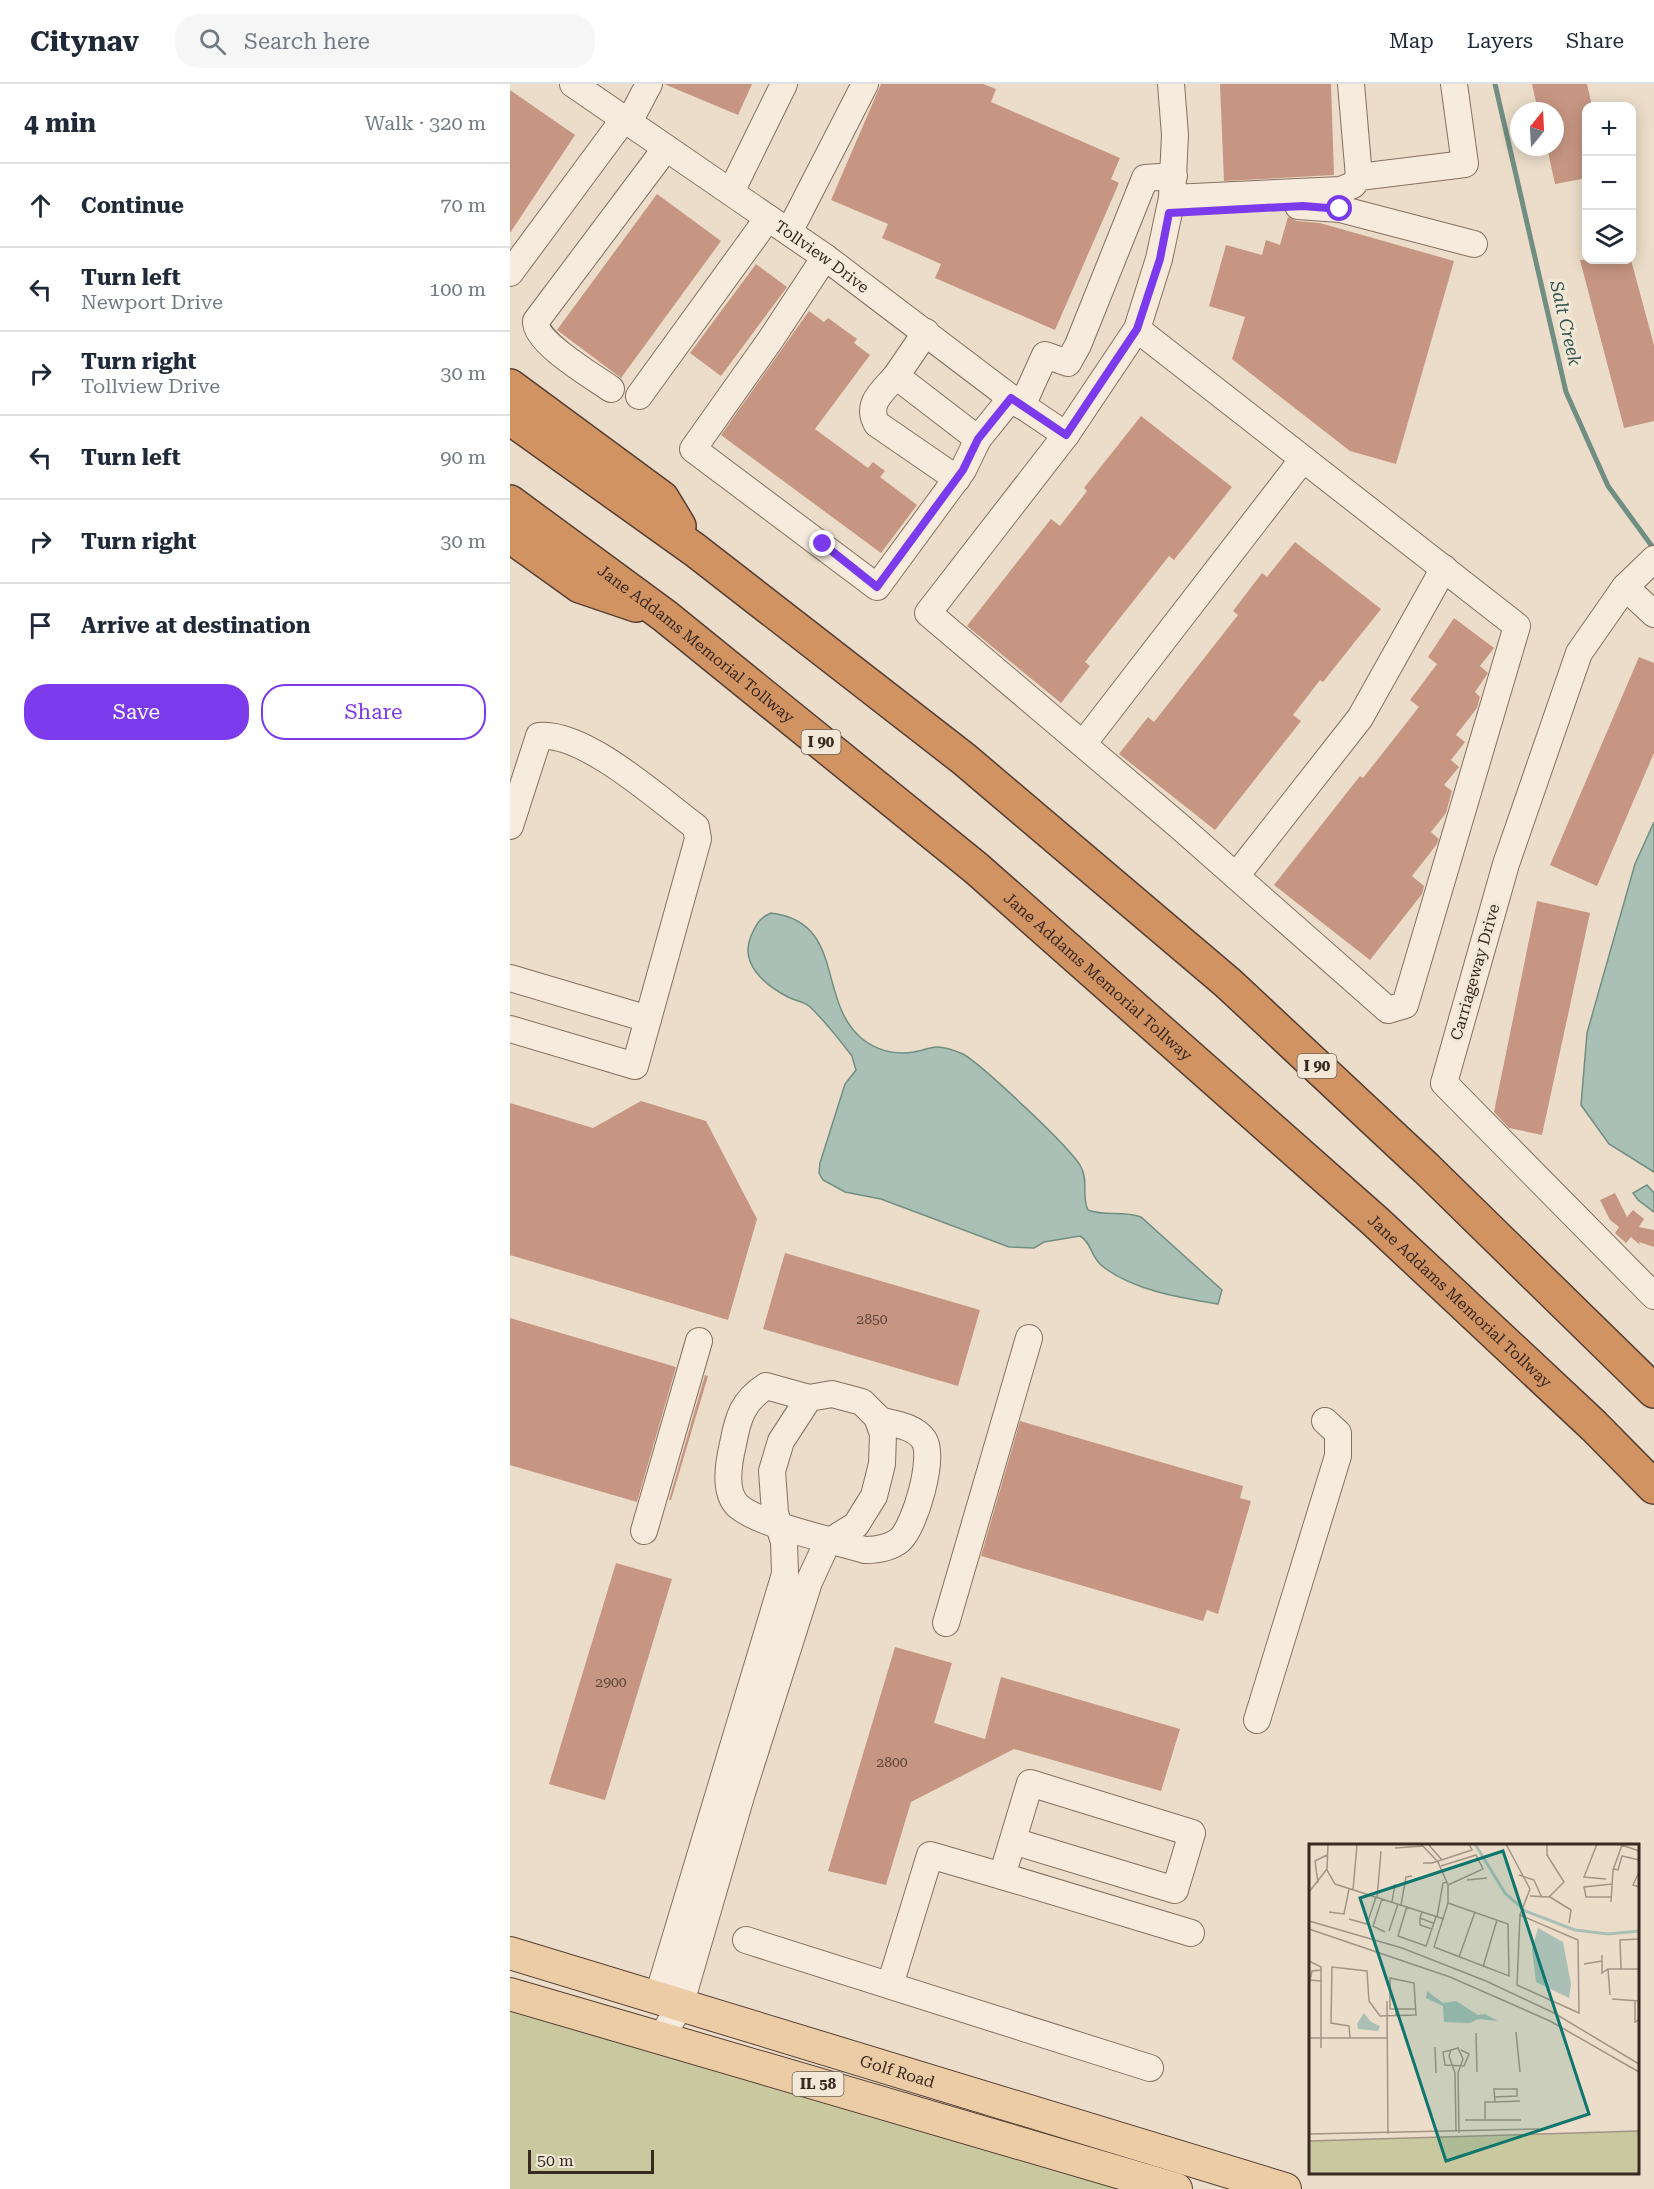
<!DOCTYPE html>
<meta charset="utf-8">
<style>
body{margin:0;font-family:"Roboto Serif",serif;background:#f6f6f7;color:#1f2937}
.controls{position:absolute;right:18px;top:18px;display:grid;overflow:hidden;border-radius:12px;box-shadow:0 3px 15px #0003}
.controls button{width:54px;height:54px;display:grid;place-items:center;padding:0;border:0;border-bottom:2px solid #e0e1e3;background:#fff;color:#1f2937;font:30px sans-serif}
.compass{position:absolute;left:1000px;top:18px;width:54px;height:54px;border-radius:50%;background:#fff;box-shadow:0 3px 15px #0003;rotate:18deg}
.scale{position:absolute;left:18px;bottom:15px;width:126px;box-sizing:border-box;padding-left:6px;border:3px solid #382921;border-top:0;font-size:16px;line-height:21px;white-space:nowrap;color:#382921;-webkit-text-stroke:4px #f3e8d8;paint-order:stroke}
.stop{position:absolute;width:18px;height:18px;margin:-14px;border:4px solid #7c3aed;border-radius:50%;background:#fff}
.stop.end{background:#7c3aed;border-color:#fff;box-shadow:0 2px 6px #0008}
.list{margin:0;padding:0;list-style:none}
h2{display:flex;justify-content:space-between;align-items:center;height:78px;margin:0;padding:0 24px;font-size:26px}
h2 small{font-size:20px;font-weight:400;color:#747a83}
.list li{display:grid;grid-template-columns:39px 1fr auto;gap:18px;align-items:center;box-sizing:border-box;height:84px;padding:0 24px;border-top:2px solid #e0e1e3}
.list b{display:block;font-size:22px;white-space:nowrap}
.list p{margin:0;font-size:20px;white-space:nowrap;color:#747a83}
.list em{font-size:20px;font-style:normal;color:#747a83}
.actions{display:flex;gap:12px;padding:18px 24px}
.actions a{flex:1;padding:14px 0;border:2px solid #7c3aed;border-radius:24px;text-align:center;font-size:21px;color:#7c3aed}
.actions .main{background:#7c3aed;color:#fff}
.icon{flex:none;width:33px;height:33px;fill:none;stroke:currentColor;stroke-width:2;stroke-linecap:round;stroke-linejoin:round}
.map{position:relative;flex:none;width:1144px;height:2105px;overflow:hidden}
header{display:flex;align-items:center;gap:36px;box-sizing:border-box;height:84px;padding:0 30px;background:#fff;border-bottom:2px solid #e0e1e3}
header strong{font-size:28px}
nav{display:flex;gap:33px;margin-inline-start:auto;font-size:21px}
.search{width:420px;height:54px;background:#f6f6f7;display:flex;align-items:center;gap:15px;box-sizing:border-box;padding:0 21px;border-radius:24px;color:#747a83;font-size:22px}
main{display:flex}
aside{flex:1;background:#fff}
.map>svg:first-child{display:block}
.green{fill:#c9c89e}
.water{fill:#aac0b6;stroke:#718e83;stroke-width:1.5}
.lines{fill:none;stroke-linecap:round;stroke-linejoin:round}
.stream{stroke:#718e83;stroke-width:5}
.building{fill:#c69682}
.minor-casing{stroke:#866f5f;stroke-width:28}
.major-casing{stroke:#553e33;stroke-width:34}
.highway-casing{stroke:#553e33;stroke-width:36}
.minor{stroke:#f6ebdc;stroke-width:26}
.major{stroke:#ebcca5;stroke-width:32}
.highway{stroke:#d29362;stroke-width:33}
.route{stroke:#7c3aed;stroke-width:8}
.labels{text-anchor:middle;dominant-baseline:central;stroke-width:6;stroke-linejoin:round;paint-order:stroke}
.number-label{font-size:14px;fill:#5c4439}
.shield{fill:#f3e8d8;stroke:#706258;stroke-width:1.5}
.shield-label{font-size:15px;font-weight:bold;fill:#382921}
.street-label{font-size:16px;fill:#382921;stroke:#f3e8d8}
.water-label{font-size:18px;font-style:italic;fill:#32564f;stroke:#f3e8d8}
.inset-river{fill:none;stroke:#aac0b6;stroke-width:3}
.inset-road{fill:none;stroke:#a39586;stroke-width:1.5}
.view{fill:#0f766e;fill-opacity:0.15;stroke:#0f766e;stroke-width:3}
.inset-edge{fill:none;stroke:#382921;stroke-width:3}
</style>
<header>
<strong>Citynav</strong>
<div class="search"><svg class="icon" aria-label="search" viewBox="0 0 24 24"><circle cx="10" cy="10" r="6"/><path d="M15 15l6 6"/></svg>Search here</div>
<nav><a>Map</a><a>Layers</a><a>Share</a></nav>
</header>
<main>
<aside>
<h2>4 min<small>Walk · 320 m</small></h2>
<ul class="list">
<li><svg class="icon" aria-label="ahead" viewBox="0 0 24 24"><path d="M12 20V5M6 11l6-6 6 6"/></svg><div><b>Continue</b></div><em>70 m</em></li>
<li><svg class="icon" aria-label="left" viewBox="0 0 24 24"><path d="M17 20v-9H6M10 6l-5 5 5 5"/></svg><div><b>Turn left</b><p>Newport Drive</p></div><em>100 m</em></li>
<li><svg class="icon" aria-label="right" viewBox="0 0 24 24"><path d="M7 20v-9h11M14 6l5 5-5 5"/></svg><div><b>Turn right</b><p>Tollview Drive</p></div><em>30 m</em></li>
<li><svg class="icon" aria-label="left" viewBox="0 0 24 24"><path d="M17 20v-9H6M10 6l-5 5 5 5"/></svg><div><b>Turn left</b></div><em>90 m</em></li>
<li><svg class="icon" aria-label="right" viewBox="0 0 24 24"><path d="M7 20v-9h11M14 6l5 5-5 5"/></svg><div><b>Turn right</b></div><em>30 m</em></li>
<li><svg class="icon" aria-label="arrive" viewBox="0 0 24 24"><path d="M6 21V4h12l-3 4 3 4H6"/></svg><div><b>Arrive at destination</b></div></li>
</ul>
<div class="actions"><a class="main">Save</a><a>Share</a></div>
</aside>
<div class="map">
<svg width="1144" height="2105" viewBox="0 0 1144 2105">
<rect width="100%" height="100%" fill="#ebddc9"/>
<path class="green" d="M0,1910L665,2105H0Z"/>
<path class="water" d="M1144,738V1088L1099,1060L1071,1021L1077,949L1125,780Z
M261,829C335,838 307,914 350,953C365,966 384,971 404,968C412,967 419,963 427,963C434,963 446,967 453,970C472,981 562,1065 571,1083C579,1098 571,1112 578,1126C596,1133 612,1126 631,1133L712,1206L708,1220C671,1214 621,1206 591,1181C581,1172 581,1158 570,1152L534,1158L524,1164L499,1163L371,1115L335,1108L313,1096L309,1089L310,1079L335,1000L346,986L342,972C329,955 315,937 299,922C293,917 285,917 278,913C255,901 229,880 241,852C246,841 249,834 261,829Z
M1137,1101L1144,1109V1128L1128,1116L1123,1109Z"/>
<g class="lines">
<path class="stream" d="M985,0L1056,308L1098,402L1144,465"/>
</g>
<path class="building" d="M154,0H242L228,31Z
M371,0H473L486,5L481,18L610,74L601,95L609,99L545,246L425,194L431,180L372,154L378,140L321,116Z
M710,0H821L824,91L714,97Z
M1022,0H1077L1082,22H1077V94L1045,100L1037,63H1045V27H1028Z
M0,6L65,51L0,149Z
M147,110L211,157L111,294L47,246Z
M778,133L787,137L810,139L944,177L886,380L840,367L722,275L735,233L699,222L716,161L752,171L756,156L770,161Z
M1070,176H1121L1144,261V337L1114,344Z
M246,180L277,203L211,292L180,269Z
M299,227L314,238L318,234L347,255L344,259L360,271L305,345L358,384L363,378L375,387L370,393L407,421L371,469L211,351Z
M631,332L722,403L664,476L659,472L575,578L580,582L551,619L457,542L541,435L550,442L577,407L574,404Z
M785,458L871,525L813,598L810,596L783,631L791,637L705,746L609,670L638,633L644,638L728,531L723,527L752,489L757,493Z
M944,534L984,564L970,582L978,589L965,608L970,613L967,624L946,651L955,658L941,676L949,683L934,701L942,707L936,729L921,748L929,755L927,760L902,792L914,802L912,810L860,876L764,801L850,692L853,694L909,623L900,616L927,580L918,573Z
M1129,573L1144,579V669L1087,802L1040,781Z
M1027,817L1080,829L1032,1051L999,1044L984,1028Z
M131,1017L196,1037L247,1135L218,1236L0,1171V1019L83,1044Z
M1105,1109L1117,1133L1123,1126L1134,1135L1129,1143L1144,1146V1163L1129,1158L1130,1161L1121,1153L1116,1159L1105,1149L1109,1143L1100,1136L1090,1116Z
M275,1169L470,1226L448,1302L253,1245Z
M0,1234L166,1283L127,1418L0,1381Z
M195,1291L198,1292L161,1416H159Z
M510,1337L733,1402L730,1414L741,1417L708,1530L697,1526L693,1537L471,1472Z
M106,1479L162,1495L95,1716L39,1700Z
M385,1563L442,1579L424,1639L475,1655L491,1593L670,1645L651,1707L504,1665L401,1718L376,1801L318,1787Z"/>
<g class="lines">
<g class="minor-casing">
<g id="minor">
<path id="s1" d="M63,0L315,173L501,314L556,351"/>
<path d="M841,0L849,93"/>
<path d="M119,38L139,0"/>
<path d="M221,108L274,0"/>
<path d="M662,114L831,106L843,101L849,93L955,80L944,0"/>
<path d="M788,122L830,125L964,160"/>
<path d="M279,148L355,0"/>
<path d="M315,173L261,255L183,365L367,503L453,386L468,355L501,314"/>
<path d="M0,189L114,35"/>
<path d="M627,245L1007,542L895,921L878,926L668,741L418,529L556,351L627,245L649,175L662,114L665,51L661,0"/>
<path d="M416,248L386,292L468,355"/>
<path d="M386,292C373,307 355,320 367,340L447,395"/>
<path d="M101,305C84,293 24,258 26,237L156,64"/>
<path d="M129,312L258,134"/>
<path d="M512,322L535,271L558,279L568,261L635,94L664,92"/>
<path d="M1115,503L1144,475"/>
<path d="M1144,530L1115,503L1069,569L996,780L934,999L1144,1212"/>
<path d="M573,660L793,375"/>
<path d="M0,742L29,652C74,647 150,716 186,743L188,755L125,982L0,945"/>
<path d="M726,792L850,634L934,484"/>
<path d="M0,894L138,935"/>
<path d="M299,1314L256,1302C233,1317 228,1333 223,1360C219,1377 213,1408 228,1422C250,1441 325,1457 355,1466C367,1466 380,1464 390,1456C405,1442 425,1374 414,1356C405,1342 384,1340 369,1336"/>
<path d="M134,1447L189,1257"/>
<path d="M436,1539L519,1254"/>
<path d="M747,1636L828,1372V1349L815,1337"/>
<path d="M492,1792L681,1849"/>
<path d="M236,1856L640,1984"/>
<path d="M380,1901L420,1771L492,1792L520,1699L682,1749L665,1806L503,1757"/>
<path d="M147,1915L275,1490L274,1458L265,1429L262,1387L271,1357L299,1314L322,1310L352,1318L367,1333L373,1350L372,1380L364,1412L346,1441L317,1459L299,1498L231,1712L170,1922L151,1954"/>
</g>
</g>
<g class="major-casing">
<g id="major">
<path id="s2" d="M0,1869L775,2105"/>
<path d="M0,1910L666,2105"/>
</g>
</g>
<g class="highway-casing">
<g id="highway">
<path d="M0,302L152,414L169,442"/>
<path d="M0,334L185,466L454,675L718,899L917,1085L1144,1307"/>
<path id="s3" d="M0,418L155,532L466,784L865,1137L1084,1342L1144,1403"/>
<path d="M0,452L70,502L126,521"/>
</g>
</g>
<use href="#minor" class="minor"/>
<use href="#major" class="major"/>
<use href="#highway" class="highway"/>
</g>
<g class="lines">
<path class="route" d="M313,460L367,503L453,386L468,355L501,314L556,351L627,245L650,175L659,129L793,122L830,125"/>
</g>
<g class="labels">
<g class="number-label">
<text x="362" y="1235">2850</text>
<text x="101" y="1598">2900</text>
<text x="382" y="1678">2800</text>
</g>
<g class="shield">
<rect x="291.5" y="646" width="39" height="24" rx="4.5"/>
<rect x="787.5" y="970" width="39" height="24" rx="4.5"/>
<rect x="282.5" y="1988" width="51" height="24" rx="4.5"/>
</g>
<g class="shield-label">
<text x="311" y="658">I 90</text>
<text x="807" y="982">I 90</text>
<text x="308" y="2000">IL 58</text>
</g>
<g class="street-label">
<text stroke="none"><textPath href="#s1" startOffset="303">Tollview Drive</textPath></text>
<text stroke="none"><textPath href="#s3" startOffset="234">Jane Addams Memorial Tollway</textPath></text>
<text transform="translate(965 888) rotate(-74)">Carriageway Drive</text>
<text stroke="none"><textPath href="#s3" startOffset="756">Jane Addams Memorial Tollway</textPath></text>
<text stroke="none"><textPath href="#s3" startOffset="1242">Jane Addams Memorial Tollway</textPath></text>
<text stroke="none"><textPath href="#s2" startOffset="405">Golf Road</textPath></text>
</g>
<g class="water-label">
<text transform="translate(1056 239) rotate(77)">Salt Creek</text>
</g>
</g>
<g transform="translate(799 1760)">
<rect width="330" height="330" fill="#ebddc9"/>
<path d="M330,287V330H0V297Z" fill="#c9c89e"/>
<path d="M229,84L254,98L262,140L260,154L227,138L223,105ZM118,147L134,159L147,157L169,171L176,170L189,177L169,175L161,179L135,178L134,162L117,154ZM55,169L62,178L71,182L69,187L49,185L48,180Z" fill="#aac0b6"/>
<path class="inset-river" d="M166,0L196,49L216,67L266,86L299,90L330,87"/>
<path class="inset-road" d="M19,0L18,26L26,40L135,75M112,0L129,18L139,41V59L125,103L200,132L199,80L139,59M119,0L133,16M197,0L221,45L211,71M288,0L275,33L297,35M310,0L330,7M86,4L114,2M114,19H123L163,6L160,0M132,22L167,11L174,25L139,41M304,25L309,26L313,12L330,16M330,28L324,41L330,43M210,31L225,36L233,54M158,36L178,34M9,39L6,17L18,11M44,46L48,1M0,48L18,25M221,52L240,53L255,38L238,11V0M241,53L262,66L260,79M302,53H277L275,43L303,40M68,54L72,7M73,55L64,82L76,88M83,58L86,40M302,58L304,26L313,1M92,61L97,33L103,32M98,62L89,92L117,102L127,73M20,68L35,70L40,45M113,68L111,74L124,79M211,71L269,96L270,169L208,141ZM128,73L134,39L138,38M111,74V81L123,85M40,75L58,80L67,53M0,77L93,104L177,137L245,169L330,220M0,85L141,133L241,177L330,228M80,87L89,60M293,111V129L299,125H330M150,113L166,68M0,117L12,123V204M275,120L293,117M174,123L188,76M299,125L301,151M312,125L311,96L330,95M12,126L3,127L1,136L12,137M303,155L330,157M78,157L79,290M326,157V178L330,176M87,165H106M207,188L211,228M167,189L168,228M0,194H78M41,194L40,182L22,179L23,123L58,127L60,157L71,172L107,171L105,139L81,134V165H87V172M126,203L127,229M142,206L134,208L136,221L155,222L160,210L152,206M186,258L211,257M156,276H212M176,276V258H186L185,245H208V252L185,253M147,287L146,229L140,212L142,206L149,204L154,215L149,229L150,289M0,290L230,285M0,297L330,287"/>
<path class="view" d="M194,7L280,270L137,317L51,54Z"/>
<rect width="330" height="330" class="inset-edge"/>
</g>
</svg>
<div class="controls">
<button>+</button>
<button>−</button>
<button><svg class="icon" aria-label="layers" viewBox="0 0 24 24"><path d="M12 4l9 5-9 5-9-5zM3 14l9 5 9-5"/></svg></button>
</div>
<svg class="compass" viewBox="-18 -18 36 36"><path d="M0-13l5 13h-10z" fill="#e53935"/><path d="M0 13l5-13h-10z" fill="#747a83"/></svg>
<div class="scale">50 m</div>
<div class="stop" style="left:830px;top:125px"></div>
<div class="stop end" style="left:313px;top:460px"></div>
</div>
</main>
